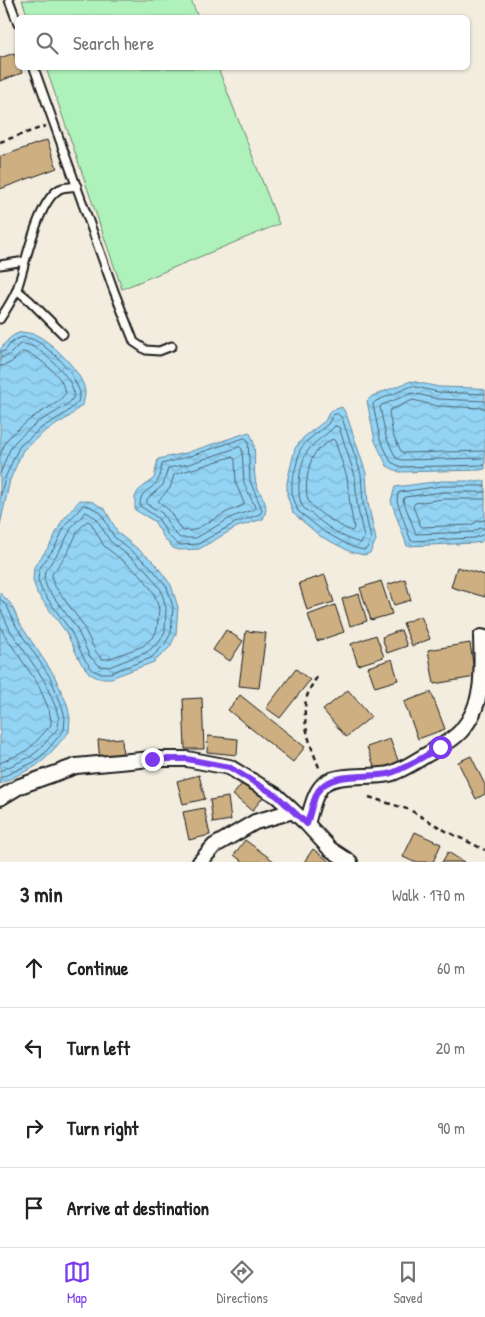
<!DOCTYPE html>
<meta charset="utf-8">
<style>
body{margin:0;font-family:"Patrick Hand",sans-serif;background:#f2f2f2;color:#222}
.stop{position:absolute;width:15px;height:15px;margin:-11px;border:4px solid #7c3aed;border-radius:50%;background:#fff}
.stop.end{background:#7c3aed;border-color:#fff;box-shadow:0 1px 5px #0008}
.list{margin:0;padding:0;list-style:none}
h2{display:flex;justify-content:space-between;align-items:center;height:65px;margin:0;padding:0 20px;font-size:21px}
h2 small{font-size:16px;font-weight:400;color:#767676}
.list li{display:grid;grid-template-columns:32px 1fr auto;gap:15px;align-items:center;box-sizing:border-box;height:80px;padding:0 20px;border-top:1px solid #e0e0e0}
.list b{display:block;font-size:19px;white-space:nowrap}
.list em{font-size:16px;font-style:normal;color:#767676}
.icon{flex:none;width:28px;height:28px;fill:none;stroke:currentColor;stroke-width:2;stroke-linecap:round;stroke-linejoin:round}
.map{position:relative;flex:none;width:485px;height:862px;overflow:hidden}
.search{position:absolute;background:#fff;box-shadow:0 1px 4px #0004;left:15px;right:15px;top:15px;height:55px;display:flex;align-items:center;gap:12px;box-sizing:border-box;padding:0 18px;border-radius:8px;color:#767676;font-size:19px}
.sheet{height:385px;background:#fff}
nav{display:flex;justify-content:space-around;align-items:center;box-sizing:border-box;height:70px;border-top:1px solid #e0e0e0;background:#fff;font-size:14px;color:#767676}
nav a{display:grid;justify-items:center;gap:2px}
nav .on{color:#7c3aed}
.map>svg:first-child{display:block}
.park{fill:#aff1ba;stroke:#66866b}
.water{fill:url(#water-waves);stroke:#638a9e}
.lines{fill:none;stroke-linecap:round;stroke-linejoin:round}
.shore{stroke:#4c6572;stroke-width:1}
.building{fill:#cdaf82;stroke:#1c1c1c}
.lane-casing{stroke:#1c1c1c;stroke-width:11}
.street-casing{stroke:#1c1c1c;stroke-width:18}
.path{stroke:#1c1c1c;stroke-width:2.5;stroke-dasharray:5 4;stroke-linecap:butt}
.lane{stroke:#fdfcf7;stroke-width:7}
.street{stroke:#fdfcf7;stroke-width:14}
.route{stroke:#7c3aed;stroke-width:6}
</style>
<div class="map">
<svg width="485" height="862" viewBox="0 0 485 862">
<defs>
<pattern id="water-waves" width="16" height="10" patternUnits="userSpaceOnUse" patternTransform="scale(1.25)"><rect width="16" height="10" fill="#93d3f4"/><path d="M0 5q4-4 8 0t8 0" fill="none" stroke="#7eb5d1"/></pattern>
</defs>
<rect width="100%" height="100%" fill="#f3ede0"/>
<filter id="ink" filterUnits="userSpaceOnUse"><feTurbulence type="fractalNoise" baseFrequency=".02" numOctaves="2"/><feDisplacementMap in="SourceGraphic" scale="10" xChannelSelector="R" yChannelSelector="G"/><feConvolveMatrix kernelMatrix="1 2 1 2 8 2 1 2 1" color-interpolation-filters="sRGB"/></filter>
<g filter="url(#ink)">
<path class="park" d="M22,0H191L198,17H28Z
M46,68H218L279,224L122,289Z"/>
<path class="water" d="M22,332C26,333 30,333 34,334C51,341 84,373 85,392C85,396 84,400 83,404L69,417L44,432L23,450L10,480L0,525V350C6,341 11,335 22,332Z
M411,381L439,387L476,388L485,390V469L480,470L399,472L387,466L375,441L367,401L372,396Z
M342,407L347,416L366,473L368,503L376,540L370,553L364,555L351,552L320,536L293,513L287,495V482L295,448L304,437L325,421L330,411Z
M249,432C258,444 253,463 255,478C257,495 272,501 263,519L237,527L199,549L179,550L173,548L164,538L154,521L135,510V497L138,491L154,478L158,459L186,453Z
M442,481H485V537L481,542L474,543L407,546L391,501L395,487Z
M80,500H82L93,502L105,509L118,533L154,562L171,585L178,607L176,634L170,647L154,662L111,678H98L90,674L81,663L66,632L37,593L33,580L34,567L50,545L62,521Z
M0,593L11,604L20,624L54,675L67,704L70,718L69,732L46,758L36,766L0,784Z"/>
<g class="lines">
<path class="shore" d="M0,352L5,351L10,344L17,339L23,337L32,339L40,343L56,356L70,371L80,392L78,402L66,413L41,428L19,447L5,478L0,498
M0,358L8,356L20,344C33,343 44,354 53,362C60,368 77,387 73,398C69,406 47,417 38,422C31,428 21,435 15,442C8,450 4,465 0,474
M0,366C11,365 15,359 22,352C33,352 52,369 59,378C62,382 64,388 66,393L58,402L33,417L11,435L6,441L0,455
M485,394L438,392L412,386L376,401L373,404L380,439L391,462L401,467L485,465
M485,401L438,399L412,393L382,405L380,407L386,437L396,458L402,460L485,458
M485,408L437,406L413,400L390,410L389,412L393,435L401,451L403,453L485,451
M338,414L342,418L361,474L363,503L371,539L367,548L364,550L352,547L323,531L298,511L292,494V482L300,450L307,441L328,424L333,415Z
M335,426L339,427L355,476L357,504L364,538L361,543C344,539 325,526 312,514C309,512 305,510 303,507C295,496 300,463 307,452C314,441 327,435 335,426Z
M245,438L248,440L250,481L261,507L262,511L260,514L235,523L198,544L180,545L176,543L168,535L158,518L140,506C140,488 152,492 158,480C161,476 161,469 162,464L187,457Z
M331,440L333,439L335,441L347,477L350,505L354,528L352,531C341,527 313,511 308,500C304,490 308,464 314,455C318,449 325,444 331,440Z
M240,447L242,449L244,483L255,507V509L232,517L196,538H180L173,531L162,513L147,504V499L163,485L168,468L189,464Z
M232,457L235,459L236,484L244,503V505L229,511L194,530L183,531L179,527L169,510L158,501L170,488L174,475Z
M485,486H442L400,492L398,493L397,501L411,541L474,538L485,534
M485,492H443L405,497L403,500L416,534L473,532L480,528H485
M485,499H443L415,503L413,506L420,525L422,527L471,525L478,521L485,520
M84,505L91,507L101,513L114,537L150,566L167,587L173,607L171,633L165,644L151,658L110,673H99L93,670L85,660L70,630L42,591L38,580L39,569L55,547L66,524Z
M86,512L96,518L110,541L146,570L161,590L166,608L165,631L160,641L147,652L109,667L100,666L90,657L76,627L47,588L44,579L45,571L60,550L72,527Z
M86,522L88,521L91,523L104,546L141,575L154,593L159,609L157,629L154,636L143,646L108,659H102L96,652L81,622L54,585L52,578V574L67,554L78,531Z
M0,599L7,606L16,626L50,677L62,706L65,718L64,730L43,755L34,762L0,778
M0,608L10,630L44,680L56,708L59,719L58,728L39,750L30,757L0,771
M0,625L4,634L38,684L49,710L51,720V725L33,745L26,751L0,763"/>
</g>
<path class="building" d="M14,53L18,62V68H20L22,73L0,81V58Z
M47,140L57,168L0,189V157Z
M457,567L485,575V597L451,587Z
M325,575L334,602L307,610L299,583Z
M405,579L411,600L394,605L387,585Z
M381,581L392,614L371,620L360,588Z
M359,594L367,621L350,626L342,599Z
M335,605L344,632L317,641L308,615Z
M421,616L430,639L412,646L403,623Z
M226,630L243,641L230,661L213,650Z
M401,630L407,646L387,653L382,637Z
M246,631L266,633L259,688L239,686Z
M376,635L384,657L358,665L351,644Z
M470,643L475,677L434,684L428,650Z
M392,659L398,680L375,687L368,667Z
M296,669L310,680L280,718L266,708Z
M348,690L371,717L346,737L323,710Z
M431,692L445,729L418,739L404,702Z
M240,695L305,747L293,762L228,710Z
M202,698L204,749H185L183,699Z
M208,736L238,739L237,755L207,752Z
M122,738L123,759L100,761L98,740Z
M390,739L399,763L376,771L367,747Z
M471,756L485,785V794L476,799L458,762Z
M199,775L205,799L183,804L177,781Z
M244,781L264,796L252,811L233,795Z
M228,797L231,820L213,823L210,800Z
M204,808L210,835L189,840L183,812Z
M415,832L441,844L433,862H414L403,857Z
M245,840L275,862H243L234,855Z
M313,849L330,862H304Z
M448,852L464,862H442Z"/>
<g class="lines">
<g class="lane-casing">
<path id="lane" d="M9,0L18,24
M34,68L114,291L134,342L146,350L159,351L172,346
M0,265L25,261
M17,290L30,301L63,334
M0,319C6,310 13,299 17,289C25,267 38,196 62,188C66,187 72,187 77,186"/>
</g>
<g class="street-casing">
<path id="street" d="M0,798L20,786L76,766L152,759H187L229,767L277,796L307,824L330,849L350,862
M307,824C311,811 314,792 325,783C340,773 372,778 389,774C401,771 416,761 426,755C438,748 452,741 461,731C485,704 482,671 481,637L485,638
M200,862L214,846L255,822L293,811"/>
</g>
<path class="path" d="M0,142L46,126
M317,677C314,682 311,686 309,691C298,716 311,747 320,770
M369,797L410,810L446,831L485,850"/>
<use href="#lane" class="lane"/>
<use href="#street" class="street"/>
</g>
</g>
<g class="lines" filter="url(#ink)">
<path class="route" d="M152,759H187L229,767L277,796L307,824C310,815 313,799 318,791C332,771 367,778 388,774C403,770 427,755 440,747"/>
</g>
</svg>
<div class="stop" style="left:440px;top:747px"></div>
<div class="stop end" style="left:152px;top:759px"></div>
<div class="search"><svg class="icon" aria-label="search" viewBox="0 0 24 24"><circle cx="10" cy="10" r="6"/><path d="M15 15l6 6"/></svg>Search here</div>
</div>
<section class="sheet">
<h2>3 min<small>Walk · 170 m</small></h2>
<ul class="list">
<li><svg class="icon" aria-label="ahead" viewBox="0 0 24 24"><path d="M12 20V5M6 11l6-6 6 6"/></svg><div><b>Continue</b></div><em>60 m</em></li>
<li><svg class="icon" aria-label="left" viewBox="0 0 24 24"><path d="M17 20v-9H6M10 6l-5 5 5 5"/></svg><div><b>Turn left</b></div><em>20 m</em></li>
<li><svg class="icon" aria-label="right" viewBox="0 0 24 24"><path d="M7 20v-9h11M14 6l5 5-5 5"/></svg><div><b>Turn right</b></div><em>90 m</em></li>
<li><svg class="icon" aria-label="arrive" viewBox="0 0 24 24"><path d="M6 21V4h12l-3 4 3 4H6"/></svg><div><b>Arrive at destination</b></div></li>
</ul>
</section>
<nav>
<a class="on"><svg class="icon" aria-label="map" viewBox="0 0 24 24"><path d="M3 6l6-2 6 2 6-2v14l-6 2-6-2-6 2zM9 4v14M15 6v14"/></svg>Map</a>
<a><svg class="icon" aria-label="directions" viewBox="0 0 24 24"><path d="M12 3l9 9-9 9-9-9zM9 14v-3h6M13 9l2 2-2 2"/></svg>Directions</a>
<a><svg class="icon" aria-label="saved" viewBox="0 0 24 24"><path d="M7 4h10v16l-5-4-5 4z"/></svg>Saved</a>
</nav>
